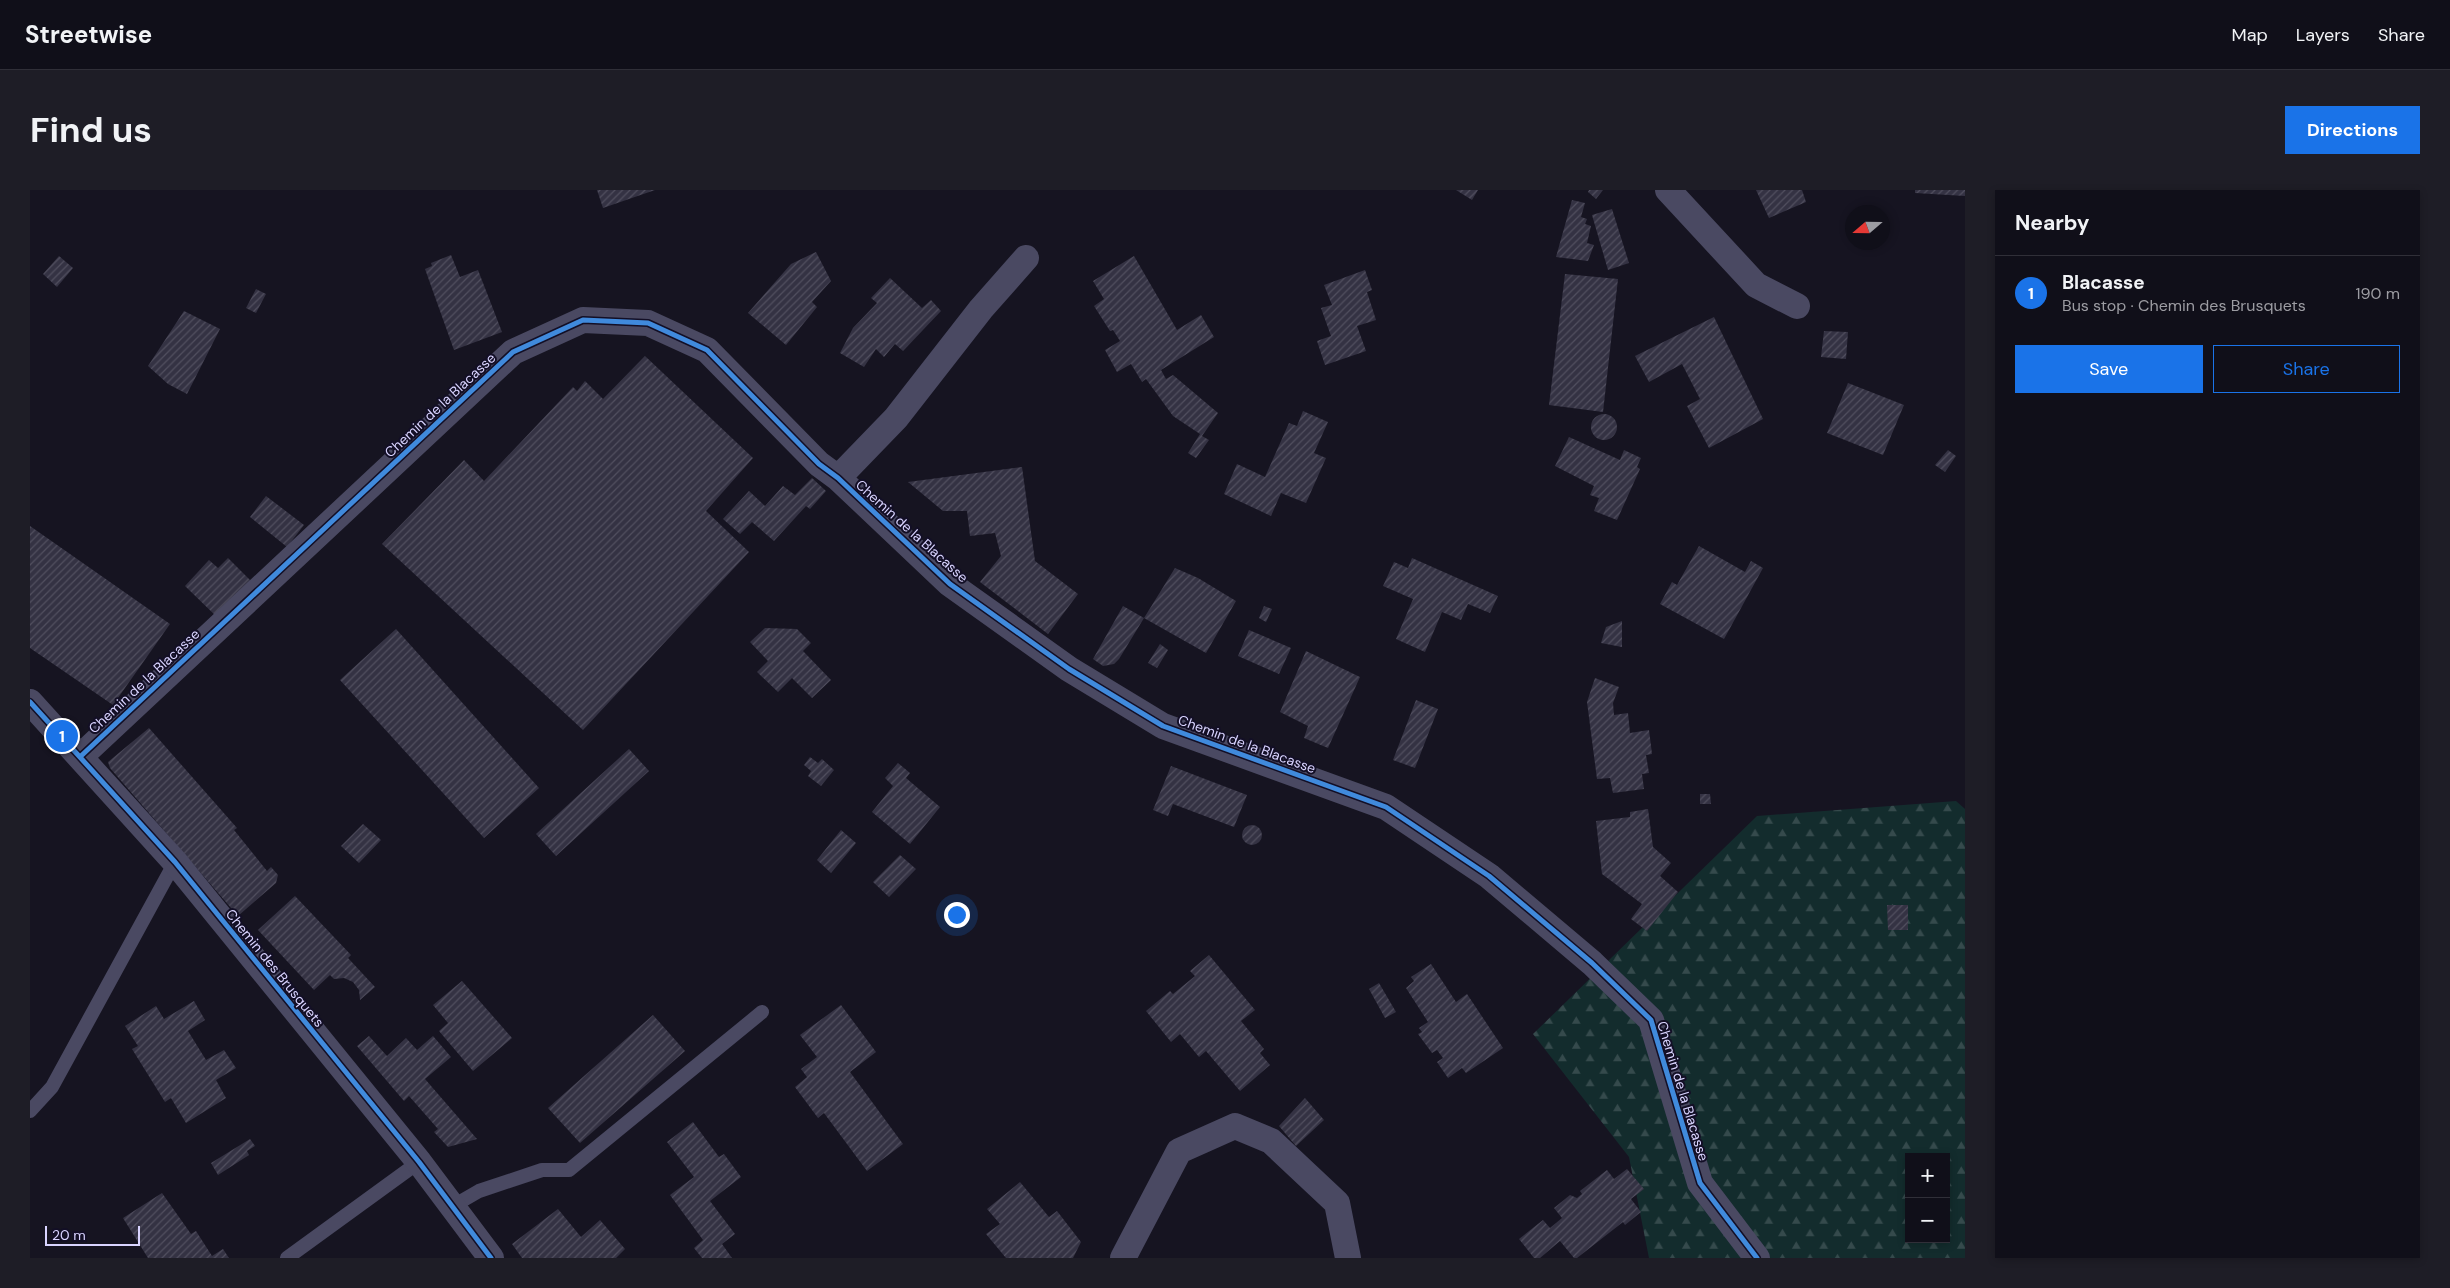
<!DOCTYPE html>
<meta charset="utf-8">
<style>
body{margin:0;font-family:"DM Sans",sans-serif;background:#1e1d26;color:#f1f3f6}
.controls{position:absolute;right:15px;bottom:15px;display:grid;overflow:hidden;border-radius:0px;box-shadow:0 2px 8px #0003}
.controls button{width:45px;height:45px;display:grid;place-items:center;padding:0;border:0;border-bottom:1px solid #302f38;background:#100f19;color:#f1f3f6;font:25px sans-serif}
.compass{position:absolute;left:1815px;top:15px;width:45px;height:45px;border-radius:50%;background:#100f19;box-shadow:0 2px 8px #0003;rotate:250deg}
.scale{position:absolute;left:15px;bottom:12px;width:95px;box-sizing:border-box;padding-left:5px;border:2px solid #d9d4ff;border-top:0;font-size:14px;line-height:18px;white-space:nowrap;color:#d9d4ff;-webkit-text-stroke:4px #130f26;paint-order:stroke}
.you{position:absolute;left:926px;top:724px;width:18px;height:18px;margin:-12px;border:4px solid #fff;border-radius:50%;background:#1a73e8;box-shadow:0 0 0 8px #1a73e833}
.badge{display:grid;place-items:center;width:32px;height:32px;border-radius:50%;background:#1a73e8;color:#fff;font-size:16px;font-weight:700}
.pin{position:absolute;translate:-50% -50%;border:2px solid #fff;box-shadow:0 1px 5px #0006}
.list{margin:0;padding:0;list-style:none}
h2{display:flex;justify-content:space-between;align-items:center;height:65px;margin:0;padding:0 20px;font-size:21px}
h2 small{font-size:16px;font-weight:400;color:#9c9ca2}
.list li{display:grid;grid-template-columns:32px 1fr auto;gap:15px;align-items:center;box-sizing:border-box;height:75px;padding:0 20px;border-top:1px solid #302f38}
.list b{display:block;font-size:19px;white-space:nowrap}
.list p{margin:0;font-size:16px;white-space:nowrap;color:#9c9ca2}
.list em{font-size:16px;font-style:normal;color:#9c9ca2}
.actions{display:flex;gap:10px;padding:15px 20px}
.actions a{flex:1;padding:11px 0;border:1px solid #1a73e8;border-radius:0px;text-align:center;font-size:18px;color:#1a73e8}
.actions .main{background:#1a73e8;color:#fff}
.map{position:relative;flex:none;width:1935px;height:1068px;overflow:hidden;border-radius:0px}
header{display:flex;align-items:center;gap:30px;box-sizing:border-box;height:70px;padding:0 25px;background:#100f19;border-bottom:1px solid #302f38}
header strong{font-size:24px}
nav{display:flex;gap:28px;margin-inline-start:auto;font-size:18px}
.intro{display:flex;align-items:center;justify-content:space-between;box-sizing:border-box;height:120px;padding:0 30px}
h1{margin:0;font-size:35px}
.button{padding:12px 22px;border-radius:0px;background:#1a73e8;color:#fff;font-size:18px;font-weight:700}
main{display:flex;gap:30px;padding:0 30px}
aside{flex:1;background:#100f19;border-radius:0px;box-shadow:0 2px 8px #0003}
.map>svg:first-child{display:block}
.forest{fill:url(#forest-firs);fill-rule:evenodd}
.building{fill:url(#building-hatch)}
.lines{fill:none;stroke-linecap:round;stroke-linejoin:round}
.service{stroke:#4a4962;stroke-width:14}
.minor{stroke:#4a4962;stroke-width:26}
.cycleway-casing{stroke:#130f26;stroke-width:8}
.cycleway{stroke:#408adc;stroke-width:5}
.labels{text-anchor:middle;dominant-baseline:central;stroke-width:4;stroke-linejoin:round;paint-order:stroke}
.street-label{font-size:14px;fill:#d9d4ff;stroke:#130f26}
</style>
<header>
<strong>Streetwise</strong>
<nav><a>Map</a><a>Layers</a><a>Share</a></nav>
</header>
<div class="intro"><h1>Find us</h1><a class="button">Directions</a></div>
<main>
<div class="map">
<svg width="1935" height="1068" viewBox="0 0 1935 1068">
<defs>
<pattern id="forest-firs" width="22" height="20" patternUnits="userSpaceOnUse" patternTransform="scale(1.25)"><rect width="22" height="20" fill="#132c2d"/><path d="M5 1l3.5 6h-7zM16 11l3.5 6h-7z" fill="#354a4c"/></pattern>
<pattern id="building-hatch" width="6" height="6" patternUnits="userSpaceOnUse" patternTransform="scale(1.25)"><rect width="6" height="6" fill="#343243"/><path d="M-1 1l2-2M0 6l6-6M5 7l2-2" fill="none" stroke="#514f5f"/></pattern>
</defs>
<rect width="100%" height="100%" fill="#161421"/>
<path class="forest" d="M1926,611L1935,619V1068H1619L1599,967L1503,844L1727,626ZM1879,967H1916V1049H1879Z"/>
<path class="building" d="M567,0H625L573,18Z
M1426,0H1448L1442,10Z
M1559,0H1573L1566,9L1558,2Z
M1726,0H1772L1776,12L1739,28Z
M1885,0H1935V6L1885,3Z
M1542,10L1555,13L1551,27L1557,29L1555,34L1561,36L1557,53L1564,55L1558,71L1526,67Z
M1582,19L1599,73L1578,80L1562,25Z
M786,62L801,91L782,112L787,117L756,155L718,123L761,74Z
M421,65L430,87L448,80L472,142L424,160L395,79L402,76L401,73Z
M29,66L43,78L27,97L13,84Z
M1104,66L1147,140L1171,125L1184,147L1131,180L1136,189L1143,185L1188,223L1172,246L1179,250L1166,268L1158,263L1170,244L1143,226L1116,189L1112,192L1101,174L1087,182L1075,160L1090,151L1083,140L1080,141L1064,116L1074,109L1063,91Z
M1335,80L1342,100L1337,102L1346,130L1327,136L1336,161L1295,175L1287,151L1301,146L1291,118L1302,115L1294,95Z
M1535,84L1588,89L1573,222L1519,215Z
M860,88L892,118L901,110L911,121L873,161L865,154L854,167L846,159L834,177L810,163L823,138L847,113L841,108Z
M226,99L236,104L226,123L216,118Z
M154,121L190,139L157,204L138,194L118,176Z
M1684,127L1733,229L1679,258L1657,216L1670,209L1652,174L1619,192L1605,166Z
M1794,141L1818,142L1816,169L1791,167Z
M615,166L723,268L676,321L719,362L553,540L352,354L434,270L454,291L543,197L547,201L555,191L573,209Z
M1818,193L1874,215L1853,265L1797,243Z
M1273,221L1298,232L1284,263L1296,268L1276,313L1251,303L1241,326L1194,304L1207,274L1235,287L1259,233L1267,236Z
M1561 237a13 13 0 1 1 26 0a13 13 0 1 1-26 0Z
M1539,247L1590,270L1594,260L1611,268L1607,277L1610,279L1587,330L1564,321L1569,308L1560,305L1564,296L1525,276Z
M1918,260L1926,266L1915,282L1905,275Z
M992,277L1005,371L1048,404L1018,444L950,392L971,366L965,343L940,346L937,321H913L878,292Z
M782,288L796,301L780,319L776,316L744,351L722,332L710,344L693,329L719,301L735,316L753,296L765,305Z
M236,306L274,335L257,357L220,327Z
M0,336L140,434L83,515L0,458Z
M1669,356L1715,382L1721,371L1733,378L1694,449L1630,414L1642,392L1647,395Z
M198,368L223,393L189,429L155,396L179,370L188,378Z
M1382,368L1468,406L1460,423L1438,414L1431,430L1412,422L1395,462L1366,449L1383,409L1353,396L1364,372L1378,378Z
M1145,378L1168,388L1206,411L1176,463L1114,428Z
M1093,416L1114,428L1089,469L1084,474L1073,476L1063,469Z
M1234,416L1242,419L1236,432L1229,428Z
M1592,431V457L1571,453L1576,437Z
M735,438L767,439L781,453L773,461L801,490L782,508L762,488L748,502L727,482L738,471L720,452Z
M366,439L509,598L454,648L310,490Z
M1219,440L1261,458L1249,484L1208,466Z
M1130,454L1138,460L1127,478L1118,473Z
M1276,461L1330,487L1298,558L1274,548L1278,536L1250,522Z
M1565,488L1589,497L1583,513L1584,525L1598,523L1600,543L1619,540L1622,564L1616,565L1619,583L1612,584L1614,599L1583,603L1580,588L1567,589L1557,512Z
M1386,510L1408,519L1385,578L1363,570Z
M119,538L207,638L204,640L237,681L241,677L248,685L246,693L208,726L80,578L78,572Z
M599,559L619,581L526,666L506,644Z
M780,567L788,573L792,569L804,580L791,596L778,586L781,581L774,575Z
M868,573L880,583L876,588L910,617L880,654L842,622L863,596L855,588Z
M1141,576L1217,605L1204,637L1143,614L1138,626L1123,620Z
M1670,604H1680L1681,614H1670Z
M1618,619L1623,657L1641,673L1630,686L1648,702L1617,741L1601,729L1612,714L1572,684L1566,631L1600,627V622Z
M333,634L351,650L329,673L311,656Z
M1212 645a10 10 0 1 1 20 0a10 10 0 1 1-20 0Z
M811,640L826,653L801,683L787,670Z
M870,665L886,679L859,707L843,692Z
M265,706L321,765L318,768L345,797L330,810L329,800L323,792L314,788L304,789L300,785L284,800L228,740Z
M1857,715H1878V740H1858Z
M1179,765L1225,820L1211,831L1234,859L1230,863L1240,875L1210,901L1176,861L1169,867L1150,844L1141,852L1116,821L1140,801L1143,804L1165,786L1160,781Z
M1401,774L1426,812L1437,804L1473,858L1436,883L1432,878L1418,888L1407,872L1413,868L1407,860L1402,863L1388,844L1392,842L1389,838L1398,832L1376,798L1384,791L1381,787Z
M432,791L482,848L443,881L409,841L418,833L403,815Z
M1349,793L1366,822L1355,828L1339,799Z
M164,811L175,830L158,841L176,870L194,860L206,878L186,890L196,908L156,933L141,908L135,912L102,859L108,856L95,836L126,816L134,829Z
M811,815L846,862L820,882L873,954L837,981L794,923L788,928L765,897L777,887L771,879L787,867L770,845Z
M623,825L655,861L550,953L518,918Z
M339,846L357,866L376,848L387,860L403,846L421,867L395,889L447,949L418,957L404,942L408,939L379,906L374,911L327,856Z
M1275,908L1294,930L1266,956L1249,936Z
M663,932L689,967L694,964L711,987L680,1011L705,1044L692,1054L702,1068H672L664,1058L673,1050L640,1005L664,987L637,952Z
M220,949L225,956L217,961L219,965L188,985L181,973Z
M1597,979L1614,999L1601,1009L1611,1022L1595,1035L1593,1032L1547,1068H1544L1530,1051L1510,1068H1504L1489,1049L1513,1030L1520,1038L1532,1028L1524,1018L1540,1005L1547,1008L1552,1004L1550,1001L1577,980L1584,989Z
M990,992L1019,1027L1027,1021L1051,1052L1043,1068H976L956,1044L970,1034L957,1019Z
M132,1003L161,1044L166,1041L182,1066L193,1059L199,1068H118L93,1028Z
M528,1019L551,1047L570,1030L595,1059L586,1068H492L482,1054Z"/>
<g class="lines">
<path class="service" d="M0,921L22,897L145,672
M423,1016L449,1001L512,980H539L732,822
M257,1068L389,972"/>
<path class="minor" d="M1638,0L1726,95L1767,116
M808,288L866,228L951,119L996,68
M0,512L145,672L389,972L461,1068
M51,566L483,162L553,130L618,133L677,160L789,274L808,288L920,394L1039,479L1133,536L1356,617L1459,686L1562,773L1621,830L1670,993L1727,1068
M1093,1068L1149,961L1205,936L1241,951L1307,1013L1318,1068"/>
<g class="cycleway-casing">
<path id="cycleway" d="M0,512L145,672L389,972L461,1068
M51,566L483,162L553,130L618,133L677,160L789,274L808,288L920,394L1039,479L1133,536L1356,617L1459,686L1562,773L1621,830L1670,993L1727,1068"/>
</g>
<use href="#cycleway" class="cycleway"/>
</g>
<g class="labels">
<g class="street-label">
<text transform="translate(410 215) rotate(-43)">Chemin de la Blacasse</text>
<text transform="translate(882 341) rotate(42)">Chemin de la Blacasse</text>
<text transform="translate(114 491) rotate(-43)">Chemin de la Blacasse</text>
<text transform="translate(1217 554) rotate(20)">Chemin de la Blacasse</text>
<text transform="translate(245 778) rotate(51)">Chemin des Brusquets</text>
<text transform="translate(1653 901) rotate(73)">Chemin de la Blacasse</text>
</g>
</g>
</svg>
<div class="controls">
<button>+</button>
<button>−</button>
</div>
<svg class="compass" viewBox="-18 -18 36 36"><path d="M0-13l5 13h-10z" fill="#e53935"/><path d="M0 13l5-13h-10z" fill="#9c9ca2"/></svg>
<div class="scale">20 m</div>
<div class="you"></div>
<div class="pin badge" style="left:32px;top:546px">1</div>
</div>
<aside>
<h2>Nearby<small></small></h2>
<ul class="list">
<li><span class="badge">1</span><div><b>Blacasse</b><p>Bus stop · Chemin des Brusquets</p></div><em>190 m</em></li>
</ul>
<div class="actions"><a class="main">Save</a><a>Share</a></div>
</aside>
</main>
